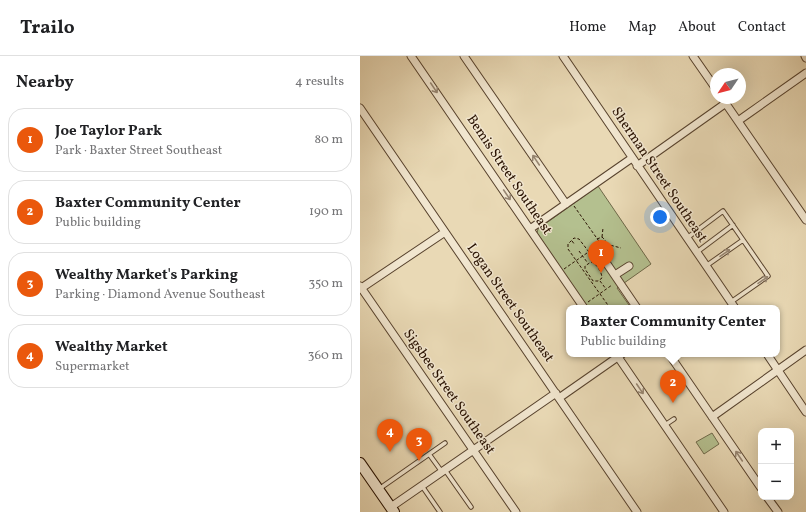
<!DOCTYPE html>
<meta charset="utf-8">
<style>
body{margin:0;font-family:Vollkorn,serif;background:#f2f2f2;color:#202124}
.controls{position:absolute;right:12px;bottom:12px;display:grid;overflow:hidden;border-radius:8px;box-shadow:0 4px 16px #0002}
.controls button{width:36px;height:36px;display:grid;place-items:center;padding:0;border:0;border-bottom:1px solid #e0e0e0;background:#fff;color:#202124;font:20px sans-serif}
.compass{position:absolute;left:350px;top:12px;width:36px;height:36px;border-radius:50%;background:#fff;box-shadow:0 4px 16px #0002;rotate:235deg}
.you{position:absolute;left:300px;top:161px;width:14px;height:14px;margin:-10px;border:3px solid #fff;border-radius:50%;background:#1a73e8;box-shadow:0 0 0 6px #1a73e833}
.badge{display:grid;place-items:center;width:26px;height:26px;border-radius:50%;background:#ea580c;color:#fff;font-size:13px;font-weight:700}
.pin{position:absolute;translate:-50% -33px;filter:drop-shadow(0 1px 2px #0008)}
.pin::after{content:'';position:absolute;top:21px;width:14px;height:12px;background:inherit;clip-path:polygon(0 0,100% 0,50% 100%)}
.popup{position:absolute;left:206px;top:249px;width:214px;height:52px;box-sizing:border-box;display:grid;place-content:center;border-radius:8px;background:#fff;filter:drop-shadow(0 1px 3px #0005);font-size:13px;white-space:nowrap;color:#757577}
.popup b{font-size:15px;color:#202124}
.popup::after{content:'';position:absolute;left:50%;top:100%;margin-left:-8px;border:8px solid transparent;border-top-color:#fff}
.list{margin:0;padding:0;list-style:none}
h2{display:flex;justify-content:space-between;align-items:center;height:52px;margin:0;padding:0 16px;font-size:17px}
h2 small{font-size:13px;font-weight:400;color:#757577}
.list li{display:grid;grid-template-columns:26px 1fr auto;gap:12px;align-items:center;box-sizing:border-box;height:64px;margin:0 8px 8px;padding:0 8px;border:1px solid #e0e0e0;border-radius:16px}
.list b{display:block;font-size:15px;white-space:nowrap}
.list p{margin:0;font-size:13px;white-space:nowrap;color:#757577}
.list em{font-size:13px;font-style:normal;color:#757577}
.map{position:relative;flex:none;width:446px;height:456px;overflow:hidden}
header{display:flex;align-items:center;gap:24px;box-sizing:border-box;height:56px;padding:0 20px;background:#fff;border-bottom:1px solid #e0e0e0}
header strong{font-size:19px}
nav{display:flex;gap:22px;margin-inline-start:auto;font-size:14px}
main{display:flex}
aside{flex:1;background:#fff}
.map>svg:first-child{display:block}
.green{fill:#b4c08f;stroke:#6e6848}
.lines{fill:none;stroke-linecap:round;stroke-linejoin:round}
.service-casing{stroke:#58432e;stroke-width:5.5}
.minor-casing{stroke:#58432e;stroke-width:9}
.secondary-casing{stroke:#281101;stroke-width:12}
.path{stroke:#281101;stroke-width:1;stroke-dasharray:3 2;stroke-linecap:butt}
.service{stroke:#f1e6cf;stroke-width:3.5}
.minor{stroke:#f1e6cf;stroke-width:7}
.secondary{stroke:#f1e6cf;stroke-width:10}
.oneway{stroke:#978672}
.labels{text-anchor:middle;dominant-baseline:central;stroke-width:3;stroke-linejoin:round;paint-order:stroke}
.street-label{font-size:14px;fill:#281101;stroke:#f1e6cf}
</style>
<header>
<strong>Trailo</strong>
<nav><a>Home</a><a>Map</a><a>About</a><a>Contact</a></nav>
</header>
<main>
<aside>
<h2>Nearby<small>4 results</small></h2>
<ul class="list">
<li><span class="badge">1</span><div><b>Joe Taylor Park</b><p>Park · Baxter Street Southeast</p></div><em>80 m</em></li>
<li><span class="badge">2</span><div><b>Baxter Community Center</b><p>Public building</p></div><em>190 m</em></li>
<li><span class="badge">3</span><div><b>Wealthy Market's Parking</b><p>Parking · Diamond Avenue Southeast</p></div><em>350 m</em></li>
<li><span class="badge">4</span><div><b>Wealthy Market</b><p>Supermarket</p></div><em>360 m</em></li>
</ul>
</aside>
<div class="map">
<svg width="446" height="456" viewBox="0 0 446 456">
<rect width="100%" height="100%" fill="#e9d9b5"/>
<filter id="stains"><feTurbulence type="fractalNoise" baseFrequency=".005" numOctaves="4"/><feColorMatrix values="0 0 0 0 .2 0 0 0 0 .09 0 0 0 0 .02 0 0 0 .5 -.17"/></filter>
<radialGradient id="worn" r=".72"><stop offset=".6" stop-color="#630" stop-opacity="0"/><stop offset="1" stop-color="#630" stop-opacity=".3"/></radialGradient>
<path class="green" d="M238,130L291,208L257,232L271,252H228L177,177L178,173Z
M352,377L359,388L344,398L336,386Z"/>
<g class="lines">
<g class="service-casing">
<path id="service" d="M327,182L363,155L408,220L371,246
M337,196L373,169
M346,210L383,184
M305,369L314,363
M69,398L82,416
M85,414L111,451
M62,430L80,456
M19,433L85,387"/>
</g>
<g class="minor-casing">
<path id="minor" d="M51,0L224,252
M104,0L206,148
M203,0L375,252
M333,0L356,33
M445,0L446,2
M362,42L446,164
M0,52L277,456
M378,65L446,17
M277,110L366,47
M170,173L272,102
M245,205L277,252
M255,219L269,210
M0,230L156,456
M0,233L85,176
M256,298L364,456
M309,298L401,432
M407,298L446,356
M199,342L262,298
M352,361L446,294
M407,441L418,456
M31,451L196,337"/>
</g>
<g class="secondary-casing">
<path id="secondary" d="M0,407L34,456"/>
</g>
<path class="path" d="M214,150L248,198
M242,181L243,172
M237,183L242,181L245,184L246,188L244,192
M212,185L215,189
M246,188L261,192
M219,195L227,206
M229,196L219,183L214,182L208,188V193L250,252
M231,206C236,207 242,216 242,222L238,225H233L225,213V210Z
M204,213L240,188
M240,225L246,233
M228,246L252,229"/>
<use href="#service" class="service"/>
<use href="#minor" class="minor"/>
<use href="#secondary" class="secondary"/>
</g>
<defs><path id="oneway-shaft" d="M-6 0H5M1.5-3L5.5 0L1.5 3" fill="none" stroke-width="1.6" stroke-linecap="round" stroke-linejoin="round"/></defs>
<g class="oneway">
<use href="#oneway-shaft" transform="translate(74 32) rotate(56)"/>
<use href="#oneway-shaft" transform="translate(176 104) rotate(-124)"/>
<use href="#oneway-shaft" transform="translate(147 139) rotate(56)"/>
<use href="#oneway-shaft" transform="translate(365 197) rotate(-35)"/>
<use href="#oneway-shaft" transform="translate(403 224) rotate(-35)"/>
<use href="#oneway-shaft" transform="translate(280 333) rotate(56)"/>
<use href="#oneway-shaft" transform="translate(379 400) rotate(-124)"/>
</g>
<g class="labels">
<g class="street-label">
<text transform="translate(149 119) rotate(56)">Bemis Street Southeast</text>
<text transform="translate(299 119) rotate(56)">Sherman Street Southeast</text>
<text transform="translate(150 247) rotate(55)">Logan Street Southeast</text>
<text transform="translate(89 336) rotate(55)">Sigsbee Street Southeast</text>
</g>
</g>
<rect width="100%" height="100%" filter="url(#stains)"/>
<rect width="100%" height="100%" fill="url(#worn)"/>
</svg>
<div class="controls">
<button>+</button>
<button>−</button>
</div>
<svg class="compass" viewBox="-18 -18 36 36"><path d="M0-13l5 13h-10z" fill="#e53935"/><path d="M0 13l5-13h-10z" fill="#757577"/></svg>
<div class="you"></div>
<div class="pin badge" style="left:241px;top:217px">1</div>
<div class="pin badge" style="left:313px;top:347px">2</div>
<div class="popup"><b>Baxter Community Center</b>Public building</div>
<div class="pin badge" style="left:59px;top:405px">3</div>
<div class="pin badge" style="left:30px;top:396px">4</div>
</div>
</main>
